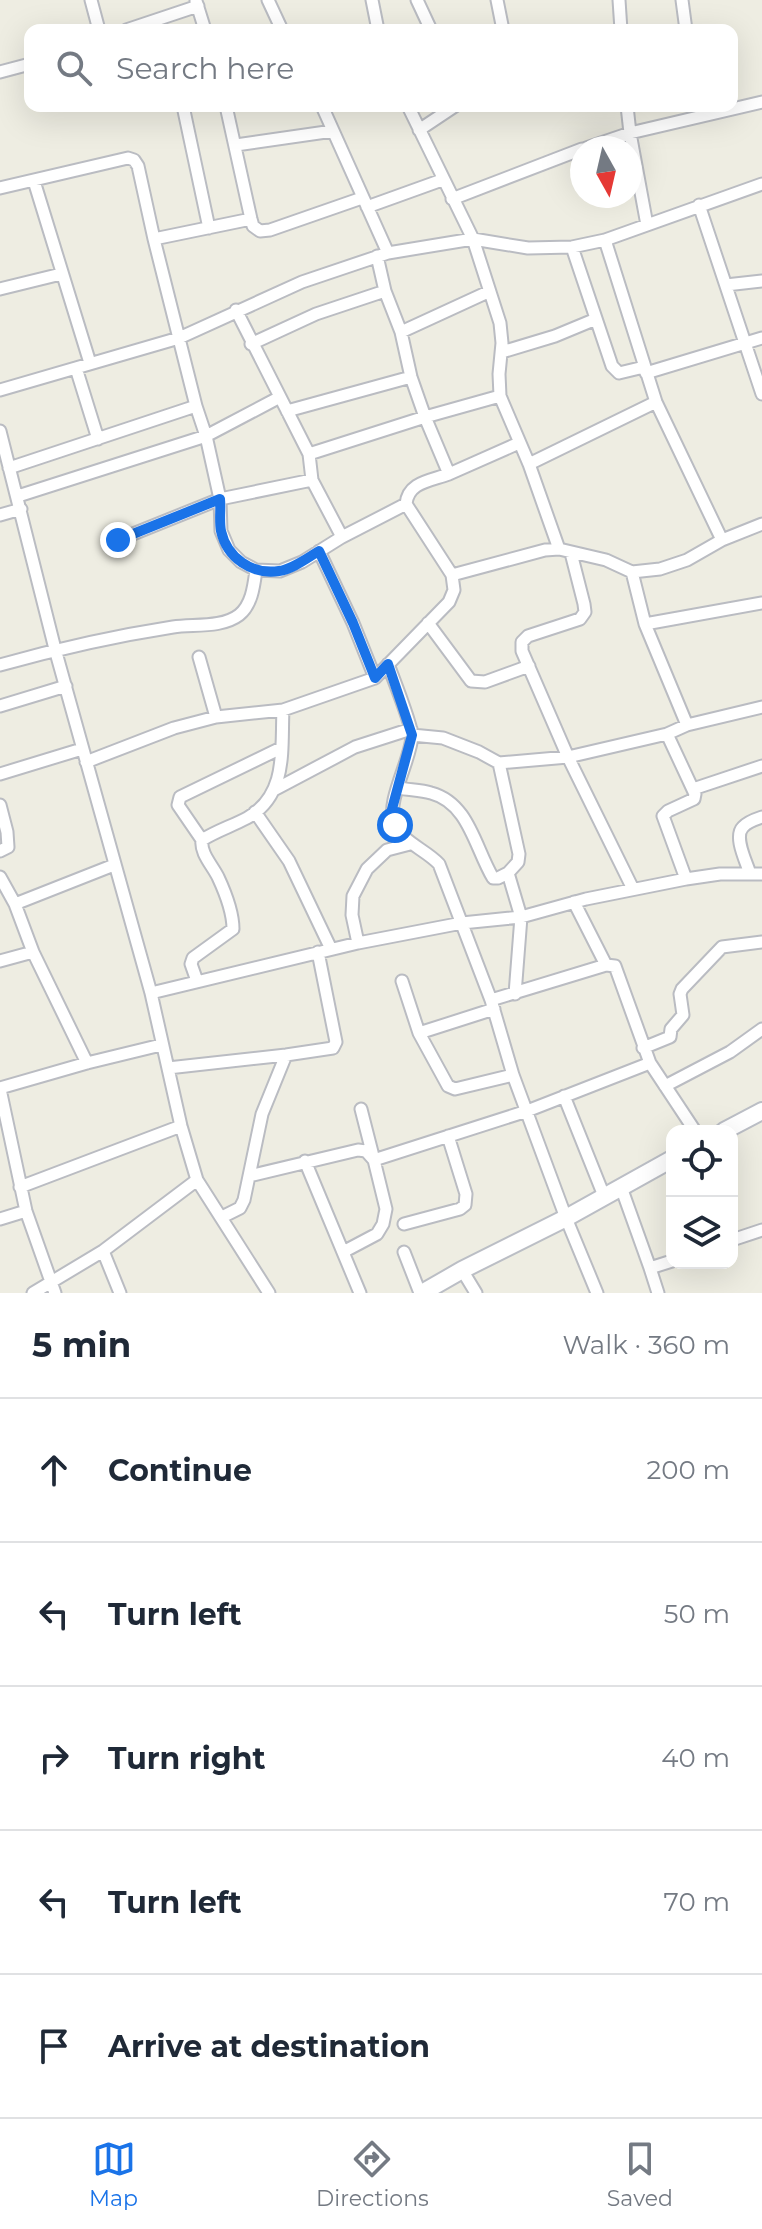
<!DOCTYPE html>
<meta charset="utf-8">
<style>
body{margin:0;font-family:Montserrat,sans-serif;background:#f2f2f3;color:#1f2937}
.controls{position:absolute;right:24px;bottom:24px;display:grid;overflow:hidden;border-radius:16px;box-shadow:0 8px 32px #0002}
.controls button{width:72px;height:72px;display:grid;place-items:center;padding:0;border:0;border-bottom:2px solid #e0e1e3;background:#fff;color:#1f2937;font:40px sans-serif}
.compass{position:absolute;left:570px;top:136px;width:72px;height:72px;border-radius:50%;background:#fff;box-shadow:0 8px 32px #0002;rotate:172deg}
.stop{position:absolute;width:24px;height:24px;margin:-18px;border:6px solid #1a73e8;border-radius:50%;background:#fff}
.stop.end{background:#1a73e8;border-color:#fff;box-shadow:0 2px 8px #0008}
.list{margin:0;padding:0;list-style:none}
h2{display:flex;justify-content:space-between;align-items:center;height:104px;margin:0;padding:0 32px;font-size:34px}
h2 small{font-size:26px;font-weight:400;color:#747a83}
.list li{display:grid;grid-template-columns:52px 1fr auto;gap:24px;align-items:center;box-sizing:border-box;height:144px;padding:0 32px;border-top:2px solid #e0e1e3}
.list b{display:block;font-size:30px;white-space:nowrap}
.list em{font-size:26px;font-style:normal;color:#747a83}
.icon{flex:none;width:44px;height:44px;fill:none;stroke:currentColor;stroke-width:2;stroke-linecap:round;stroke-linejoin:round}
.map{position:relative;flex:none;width:762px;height:1293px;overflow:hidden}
.search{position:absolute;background:#fff;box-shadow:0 8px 32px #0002;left:24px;right:24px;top:24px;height:88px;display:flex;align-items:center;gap:20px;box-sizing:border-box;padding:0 28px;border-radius:16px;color:#747a83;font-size:30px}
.sheet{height:824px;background:#fff}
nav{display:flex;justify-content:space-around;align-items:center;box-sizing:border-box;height:112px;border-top:2px solid #e0e1e3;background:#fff;font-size:22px;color:#747a83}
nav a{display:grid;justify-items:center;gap:4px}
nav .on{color:#1a73e8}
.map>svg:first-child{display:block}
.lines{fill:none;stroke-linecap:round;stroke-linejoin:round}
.street-casing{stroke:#babcc2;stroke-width:15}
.secondary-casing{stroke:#bbbec5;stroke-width:20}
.street{stroke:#fff;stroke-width:11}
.secondary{stroke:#fff;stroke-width:16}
.route{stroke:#1a73e8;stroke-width:10}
</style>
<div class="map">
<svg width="762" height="1293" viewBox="0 0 762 1293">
<rect width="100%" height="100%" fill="#eeede2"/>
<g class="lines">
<g class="street-casing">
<path id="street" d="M91,0L99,30
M268,0L282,30
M372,0L378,30
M417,0L431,30
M497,0L503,30
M619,0L621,30
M682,0L686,30
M196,1L205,30
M126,30L198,6
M0,72L30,64
M183,106L209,228
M226,106L251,219L253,226L260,231L270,230L362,198
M322,106L388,253
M408,106L473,239L500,323L502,343L499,374L500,396L529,464L559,549
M627,106L630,133L647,225
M419,130L455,106
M236,145L333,131
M586,148L630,133L762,102
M34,181L90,363
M0,188L128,158L134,160L138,166L154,239L196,406L206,436L220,499L221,531L229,550L241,562L256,570L280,571L302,562L342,537L406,504
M452,199L582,149
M699,205L762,394
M367,207L442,180
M154,239L251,219
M605,240L656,402L722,540
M572,247L612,366L619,373L644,367
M726,285L762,281
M0,289L61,274
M236,310L309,454L312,480L342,537
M401,332L488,292
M251,344L316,314L385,291
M502,352L555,336L596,319
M76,368L98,439
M646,373L762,338
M0,390L179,338L302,282L388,253L473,239L528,248L572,247L605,240L762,184
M287,411L411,377
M0,431L55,649L151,993L181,1126L197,1180L269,1293
M309,454L425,417L500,396
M529,464L656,402
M9,468L196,406
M449,474L519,443
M18,496L206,436L280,397
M0,515L21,509
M118,540L220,499L312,480
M319,551L353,623L375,678
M571,553L584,604L585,612L580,619L528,636L522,642V651L568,757L633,889
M632,572L645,624L687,725
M452,575L545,550L559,549L606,560L632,572L660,569L687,560L722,540L762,524
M428,623L471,681L485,682L529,666
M645,624L762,603
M199,657L216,717
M388,664C393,678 412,725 412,736C411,759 386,802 394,822C401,842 425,849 439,864L491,1000L513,1075L566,1218L597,1293
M0,665C57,649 115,636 173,627C194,624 222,628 239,615C252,605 254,585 256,570
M0,706L66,686
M667,734L695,794L694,799L668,811L663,816L686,879
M412,735L443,738L479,752L499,763L568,757L667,734L687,725L762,707
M86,762L174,728L216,717L283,710L375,678L449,602L454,590L452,575L406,504C408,482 430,481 449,474L425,417L411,377L401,332L385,291L377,256
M499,763L519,854L518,862L508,873L521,917L515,994
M0,774L82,749
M399,788C409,790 421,790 431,793C469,803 475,848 493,878H498L508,873
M693,789L762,766
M274,790L355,747L411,729
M0,805L7,832L8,847L0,851
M255,812L289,861L331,949
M202,840L178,805L180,797L281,748
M750,874C747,863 733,837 743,827C747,822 756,819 762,817
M0,877L15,904L33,952L87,1063
M574,902L606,965L615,966L650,1063L695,1131
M15,904L114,865
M358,943L352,915L353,896L367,869L387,850L410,844
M0,961L33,952
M197,981L191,964L193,958L233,929C233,912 225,892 218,877C212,865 200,853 202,840C216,831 232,826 247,818C288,795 281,749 283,710
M402,981L419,1033L448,1086L455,1089L513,1075
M151,993L358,943L462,923L521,917L586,899L686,879L720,874H762
M491,1000L606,965
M419,1033L494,1009
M643,1048L670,1037L671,1029L683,1015L680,994L682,989L722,947L762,942
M168,1068L286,1055L333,1048L336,1042L318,952
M665,1086L730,1052L762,1029
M0,1088L87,1063L161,1045
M0,1089L26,1211L55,1293
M564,1096L604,1196
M361,1109L374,1160L527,1111L650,1063
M305,1161L360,1293
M249,1176L358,1150L366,1151L374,1160L386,1209L383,1224L377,1234L343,1252
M20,1187L181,1126
M621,1187L650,1268L672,1261
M222,1217L240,1208L244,1200L262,1114L286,1055
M0,1219L26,1211
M404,1224L460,1209L465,1205L466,1194L448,1136
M732,1240L762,1230
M103,1251L120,1293
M404,1252L420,1293
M650,1268L658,1293
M462,1270L476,1293
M33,1293L103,1251L197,1180"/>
</g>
<g class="secondary-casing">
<path id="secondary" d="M724,1131L762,1111
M422,1293L462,1270L566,1218L672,1159"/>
</g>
<use href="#street" class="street"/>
<use href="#secondary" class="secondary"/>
</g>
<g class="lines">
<path class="route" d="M118,540L220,499C221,509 219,521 221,531C227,558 252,575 279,571C293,569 307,558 319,551L353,623L375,678L388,664L412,735L392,809L395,825"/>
</g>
</svg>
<div class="controls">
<button><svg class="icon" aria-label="locate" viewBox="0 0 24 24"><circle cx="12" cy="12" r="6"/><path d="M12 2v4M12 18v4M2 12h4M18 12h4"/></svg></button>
<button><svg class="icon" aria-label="layers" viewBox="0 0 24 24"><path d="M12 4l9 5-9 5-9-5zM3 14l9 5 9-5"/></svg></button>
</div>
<svg class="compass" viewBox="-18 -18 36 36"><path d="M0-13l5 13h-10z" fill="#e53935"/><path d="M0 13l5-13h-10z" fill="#747a83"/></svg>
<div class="stop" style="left:395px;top:825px"></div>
<div class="stop end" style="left:118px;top:540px"></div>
<div class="search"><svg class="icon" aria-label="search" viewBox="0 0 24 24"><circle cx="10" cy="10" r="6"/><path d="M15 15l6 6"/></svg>Search here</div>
</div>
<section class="sheet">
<h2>5 min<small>Walk · 360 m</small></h2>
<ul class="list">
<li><svg class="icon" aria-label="ahead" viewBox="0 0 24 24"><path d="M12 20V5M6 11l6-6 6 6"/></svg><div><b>Continue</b></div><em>200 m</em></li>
<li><svg class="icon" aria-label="left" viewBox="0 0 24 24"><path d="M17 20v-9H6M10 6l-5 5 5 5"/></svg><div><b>Turn left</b></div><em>50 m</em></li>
<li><svg class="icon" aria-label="right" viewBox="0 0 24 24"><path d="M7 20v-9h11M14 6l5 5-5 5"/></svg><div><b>Turn right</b></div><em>40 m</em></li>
<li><svg class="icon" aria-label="left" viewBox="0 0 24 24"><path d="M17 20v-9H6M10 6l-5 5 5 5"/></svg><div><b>Turn left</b></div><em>70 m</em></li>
<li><svg class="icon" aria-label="arrive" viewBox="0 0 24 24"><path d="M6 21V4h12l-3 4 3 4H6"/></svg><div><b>Arrive at destination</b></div></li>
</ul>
</section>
<nav>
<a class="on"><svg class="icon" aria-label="map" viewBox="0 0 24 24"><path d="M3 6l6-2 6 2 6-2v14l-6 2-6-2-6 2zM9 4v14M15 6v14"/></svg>Map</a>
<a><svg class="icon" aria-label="directions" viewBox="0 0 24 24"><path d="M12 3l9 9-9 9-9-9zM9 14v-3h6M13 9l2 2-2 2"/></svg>Directions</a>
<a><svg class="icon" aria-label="saved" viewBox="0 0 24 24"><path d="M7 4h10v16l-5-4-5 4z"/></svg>Saved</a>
</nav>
